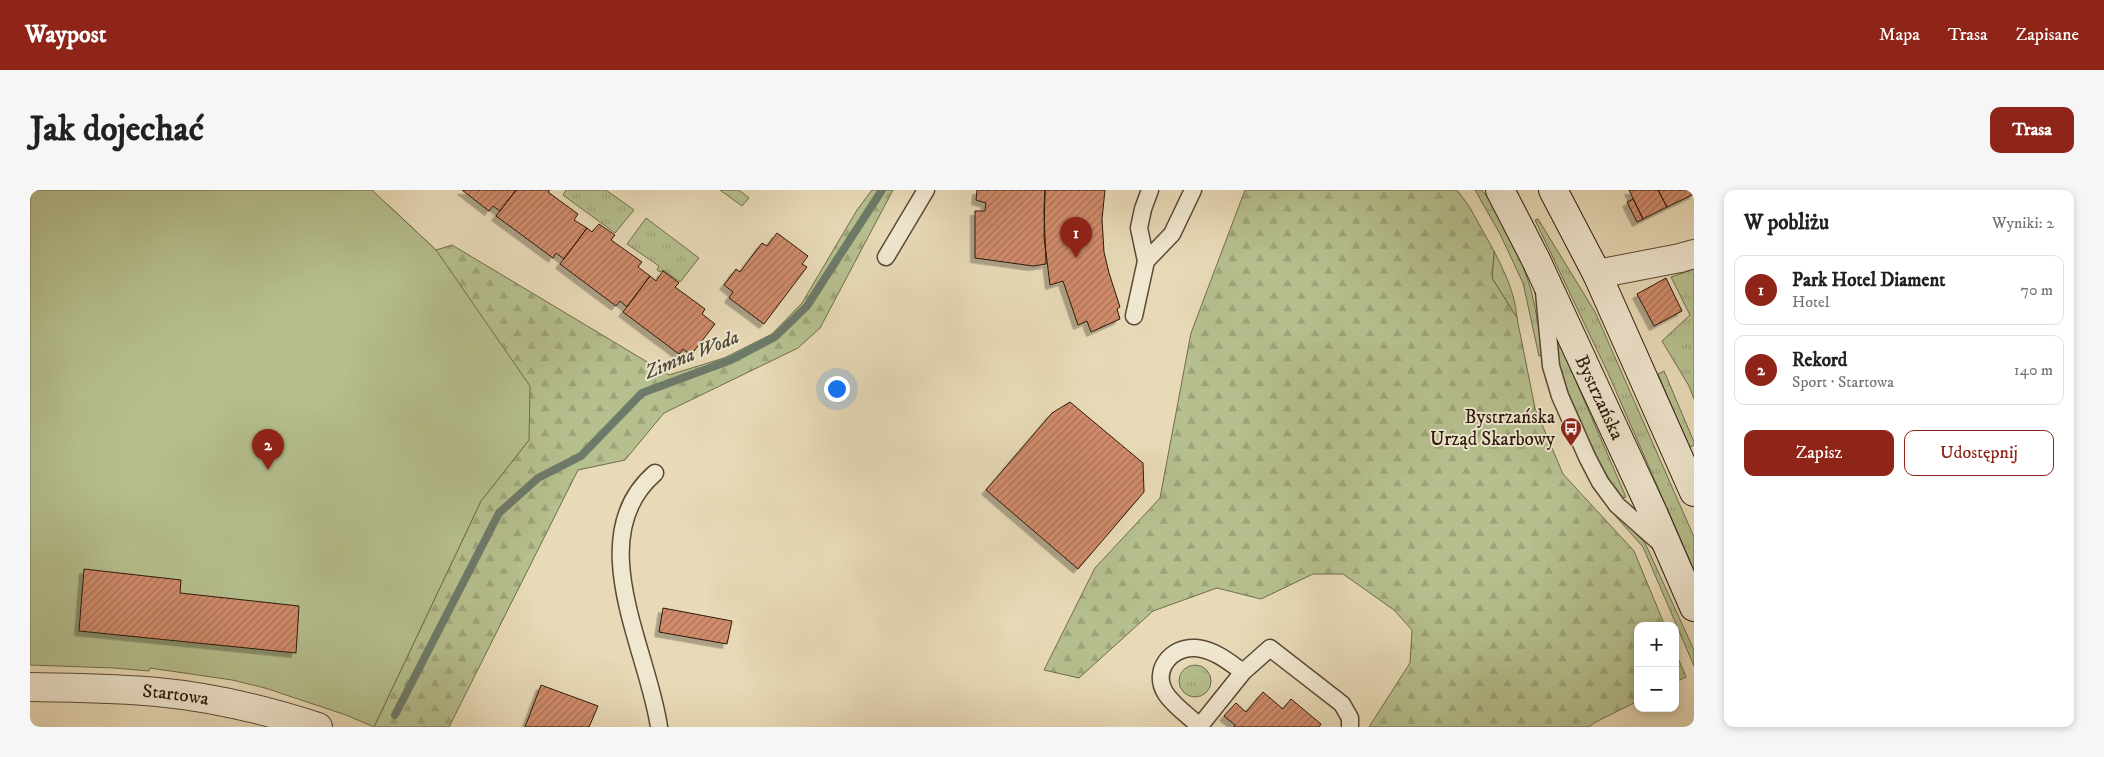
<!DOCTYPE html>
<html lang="pl">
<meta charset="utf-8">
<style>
body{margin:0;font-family:"IM FELL DW Pica",serif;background:#f6f6f6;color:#202124}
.controls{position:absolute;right:15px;bottom:15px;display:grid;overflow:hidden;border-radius:10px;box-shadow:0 2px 8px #0003}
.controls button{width:45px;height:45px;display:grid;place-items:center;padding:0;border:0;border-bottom:1px solid #e0e0e0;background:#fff;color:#202124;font:25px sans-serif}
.you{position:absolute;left:806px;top:198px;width:18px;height:18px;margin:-12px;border:4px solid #fff;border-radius:50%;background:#1a73e8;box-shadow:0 0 0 8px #1a73e833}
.badge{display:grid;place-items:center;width:32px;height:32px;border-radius:50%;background:#8f2418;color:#fff;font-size:16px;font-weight:700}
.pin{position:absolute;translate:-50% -41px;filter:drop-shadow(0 1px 2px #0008)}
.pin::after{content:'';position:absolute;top:26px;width:18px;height:15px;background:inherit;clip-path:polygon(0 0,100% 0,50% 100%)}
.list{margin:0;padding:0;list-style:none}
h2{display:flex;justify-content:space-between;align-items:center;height:65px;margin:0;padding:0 20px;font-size:21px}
h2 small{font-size:16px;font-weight:400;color:#757577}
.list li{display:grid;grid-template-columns:32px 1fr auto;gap:15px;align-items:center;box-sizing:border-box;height:70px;margin:0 10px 10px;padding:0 10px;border:1px solid #e0e0e0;border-radius:10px}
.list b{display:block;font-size:19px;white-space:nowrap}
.list p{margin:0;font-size:16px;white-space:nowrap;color:#757577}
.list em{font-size:16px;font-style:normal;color:#757577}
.actions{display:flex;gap:10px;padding:15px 20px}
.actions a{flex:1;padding:11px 0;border:1px solid #8f2418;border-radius:10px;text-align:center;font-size:18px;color:#8f2418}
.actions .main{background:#8f2418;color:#fff}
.map{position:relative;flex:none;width:1664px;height:537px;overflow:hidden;border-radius:10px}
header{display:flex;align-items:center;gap:30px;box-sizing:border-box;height:70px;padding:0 25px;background:#8f2418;color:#fff}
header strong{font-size:24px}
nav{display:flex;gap:28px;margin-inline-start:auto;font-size:18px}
.intro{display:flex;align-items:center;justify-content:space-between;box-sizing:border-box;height:120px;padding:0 30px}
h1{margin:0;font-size:35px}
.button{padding:12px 22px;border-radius:10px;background:#8f2418;color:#fff;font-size:18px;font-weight:700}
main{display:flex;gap:30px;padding:0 30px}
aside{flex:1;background:#fff;border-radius:10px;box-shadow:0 2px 8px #0003}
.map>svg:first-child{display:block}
.grass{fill:url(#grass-tufts);stroke:#716c4c}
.forest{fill:url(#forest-firs);stroke:#716c4c}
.park{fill:#b6bf8e;stroke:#716c4c}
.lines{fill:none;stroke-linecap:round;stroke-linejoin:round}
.stream{stroke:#6d7a69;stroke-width:8}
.building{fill:url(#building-hatch);stroke:#2c190a;filter:url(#shadow)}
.service-casing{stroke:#5b4935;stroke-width:19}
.minor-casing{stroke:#5b4935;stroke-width:30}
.secondary-casing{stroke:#2c190a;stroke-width:30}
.service{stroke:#f0e7d0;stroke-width:16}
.minor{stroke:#f0e7d0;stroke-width:28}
.secondary{stroke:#f0e7d0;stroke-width:28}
.labels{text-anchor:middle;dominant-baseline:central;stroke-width:4;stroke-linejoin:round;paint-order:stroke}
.street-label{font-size:19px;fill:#2c190a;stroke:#f0e7d0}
.poi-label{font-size:19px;fill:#2c190a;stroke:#f0e7d0;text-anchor:end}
.water-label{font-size:20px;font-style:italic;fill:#4c4a3a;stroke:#f0e7d0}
</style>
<header>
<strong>Waypost</strong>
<nav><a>Mapa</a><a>Trasa</a><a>Zapisane</a></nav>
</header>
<div class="intro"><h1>Jak dojechać</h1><a class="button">Trasa</a></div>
<main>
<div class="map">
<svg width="1664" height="537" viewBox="0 0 1664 537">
<defs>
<pattern id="grass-tufts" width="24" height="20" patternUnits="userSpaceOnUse" patternTransform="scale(1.25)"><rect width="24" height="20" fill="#b6bf8e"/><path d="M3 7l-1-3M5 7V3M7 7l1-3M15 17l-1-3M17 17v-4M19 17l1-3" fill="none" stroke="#9da479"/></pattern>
<pattern id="forest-firs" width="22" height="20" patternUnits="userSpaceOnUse" patternTransform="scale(1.25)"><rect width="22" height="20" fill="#b6bf8e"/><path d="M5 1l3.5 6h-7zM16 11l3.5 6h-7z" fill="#9da479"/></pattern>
<pattern id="building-hatch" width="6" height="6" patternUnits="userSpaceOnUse" patternTransform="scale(1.25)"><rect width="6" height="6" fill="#d18c6c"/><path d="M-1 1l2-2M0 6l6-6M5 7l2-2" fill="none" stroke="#aa7257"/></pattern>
<filter id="shadow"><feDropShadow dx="-4.5" dy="4.5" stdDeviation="0" flood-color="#0004"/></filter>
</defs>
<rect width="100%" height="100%" fill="#e8dab7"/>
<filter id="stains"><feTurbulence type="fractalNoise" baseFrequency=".004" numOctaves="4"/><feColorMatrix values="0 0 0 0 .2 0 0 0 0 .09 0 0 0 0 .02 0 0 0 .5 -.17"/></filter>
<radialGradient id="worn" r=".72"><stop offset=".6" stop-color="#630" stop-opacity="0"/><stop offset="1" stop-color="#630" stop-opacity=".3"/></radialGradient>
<path class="grass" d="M536,0H576L604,20L585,43L533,5Z
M690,0H709L719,8L712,16Z
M1445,0H1452C1471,25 1494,73 1502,104C1507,124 1509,145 1513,165L1509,166L1493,93L1470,44Z
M616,28L669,68L650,92L633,80L630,82L627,80L629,76L597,54Z
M1508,29L1565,122L1664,347V380L1578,183L1505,30Z
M1464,61C1475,83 1485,103 1487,128L1462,88Z
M1664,79V209L1659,196L1632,151L1660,125L1641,87Z
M1529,157L1532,159L1596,307L1593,308L1589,304C1572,280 1561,255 1550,229C1540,206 1529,185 1527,159Z
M1634,181L1664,252V255L1659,258L1628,184Z
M1583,319L1615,353L1664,460V476L1613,357L1581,321Z
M1149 491a16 16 0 1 1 32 0a16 16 0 1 1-32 0Z"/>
<path class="forest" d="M842,0H863L790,138L768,158L634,223L595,270L548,280L419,537H344L451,311L499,250L357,14L406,60L422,55L639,185L694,168L742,144L772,113L827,20Z
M1215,0H1427L1439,16L1464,61L1462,88L1487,128L1505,218L1533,284L1604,361L1635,436H1608V511L1564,533L1559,537H1339L1380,473L1382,440L1364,420L1313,384H1283L1231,409L1187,398L1123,421L1049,488L1014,480L1065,378L1130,308L1161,143Z
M1645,461L1656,487L1645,492Z"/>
<path class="park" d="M0,0H342L406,60L500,196L499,250L451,311L344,537L316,525L235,498L202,490L120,478L119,481L84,478L0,475Z"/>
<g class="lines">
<path class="stream" d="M365,525L469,323L508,288L551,266L612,203L701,170L745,147L777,116L852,0"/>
</g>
<path class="building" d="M432,0H486L470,21L463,16L459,21Z
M486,0H520L518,2L548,24L544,30L557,38L534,69L526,63L523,68L466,26Z
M947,0H1015L1014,21L1016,74L1003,76L945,68V21H955L956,13L946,10Z
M1015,0H1075L1072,29L1074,62L1079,83L1090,117L1087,119L1090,129L1061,142L1057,131L1048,135L1033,91L1020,95L1014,47Z
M1599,0H1628L1637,17L1613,29Z
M1628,0H1664V4L1637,17Z
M1603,9L1613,29L1607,32L1597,12Z
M569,34L585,45L581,50L612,72L608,77L620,86L597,117L590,111L586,116L530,74L557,38L562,42Z
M747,43L778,66L772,74L777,77L734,134L699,108L703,102L694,95L706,79L710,82L732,53L737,56Z
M633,81L649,93L645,97L675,119L672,124L685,134L661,165L653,159L649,164L593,122L620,86L626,91Z
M1636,88L1652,121L1624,136L1607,104Z
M1040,212L1113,273L1114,302L1048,379L956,300L1022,223Z
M54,379L151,390L150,403L269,416L266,463L49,441Z
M633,418L702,431L697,454L629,442Z
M511,495L568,516L559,537H495Z
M1233,502L1253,519L1261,509L1291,534L1289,537H1204L1205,535L1194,526L1206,513L1216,522Z"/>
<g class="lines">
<g class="service-casing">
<path id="service" d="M856,67L896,0
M1116,71L1142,44L1163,0
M1514,102L1521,176L1530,206L1557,267L1570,292L1587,315L1631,354
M1104,126L1116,71L1109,38L1113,19L1120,0
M625,283C551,347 618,459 629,537
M1169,536C1159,526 1144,516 1136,504C1121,481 1141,456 1166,458C1185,460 1199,472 1213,482
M1169,537L1213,482L1240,458L1312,514L1320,528V537"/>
</g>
<g class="minor-casing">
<g id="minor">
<path d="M1567,84L1650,68L1664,64"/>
<path id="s1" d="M0,497C42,498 85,498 127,502C181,507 236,520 288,537"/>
</g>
</g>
<g class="secondary-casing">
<g id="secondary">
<path id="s2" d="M1470,0L1506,70L1624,325L1664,417"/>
<path d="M1523,0L1567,84L1664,302"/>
</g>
</g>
<use href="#service" class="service"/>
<use href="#minor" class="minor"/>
<use href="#secondary" class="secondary"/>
</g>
<defs>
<g id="bus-pin" transform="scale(1.125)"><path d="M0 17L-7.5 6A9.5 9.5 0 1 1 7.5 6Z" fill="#8f2418" stroke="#f0e7d0"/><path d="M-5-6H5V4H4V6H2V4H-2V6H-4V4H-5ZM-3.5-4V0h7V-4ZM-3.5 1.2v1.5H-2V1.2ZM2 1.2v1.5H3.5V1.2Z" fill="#fff"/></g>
</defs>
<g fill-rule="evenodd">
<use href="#bus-pin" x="1541" y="238"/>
</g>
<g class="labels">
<g class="street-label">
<text stroke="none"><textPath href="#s2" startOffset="230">Bystrzańska</textPath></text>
<text stroke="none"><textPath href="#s1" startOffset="146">Startowa</textPath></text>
</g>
<g class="poi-label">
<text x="1525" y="227">Bystrzańska<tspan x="1525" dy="22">Urząd Skarbowy</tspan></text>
</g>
<g class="water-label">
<text transform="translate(662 165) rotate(-22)">Zimna Woda</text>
</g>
</g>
<rect width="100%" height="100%" filter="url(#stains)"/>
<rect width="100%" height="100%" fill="url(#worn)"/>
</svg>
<div class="controls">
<button>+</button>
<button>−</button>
</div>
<div class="you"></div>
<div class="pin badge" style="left:1046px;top:68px">1</div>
<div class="pin badge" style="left:238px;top:280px">2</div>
</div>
<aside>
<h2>W pobliżu<small>Wyniki: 2</small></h2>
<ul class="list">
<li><span class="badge">1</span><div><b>Park Hotel Diament</b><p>Hotel</p></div><em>70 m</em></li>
<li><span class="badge">2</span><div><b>Rekord</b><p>Sport · Startowa</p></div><em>140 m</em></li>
</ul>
<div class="actions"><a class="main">Zapisz</a><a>Udostępnij</a></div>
</aside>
</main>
